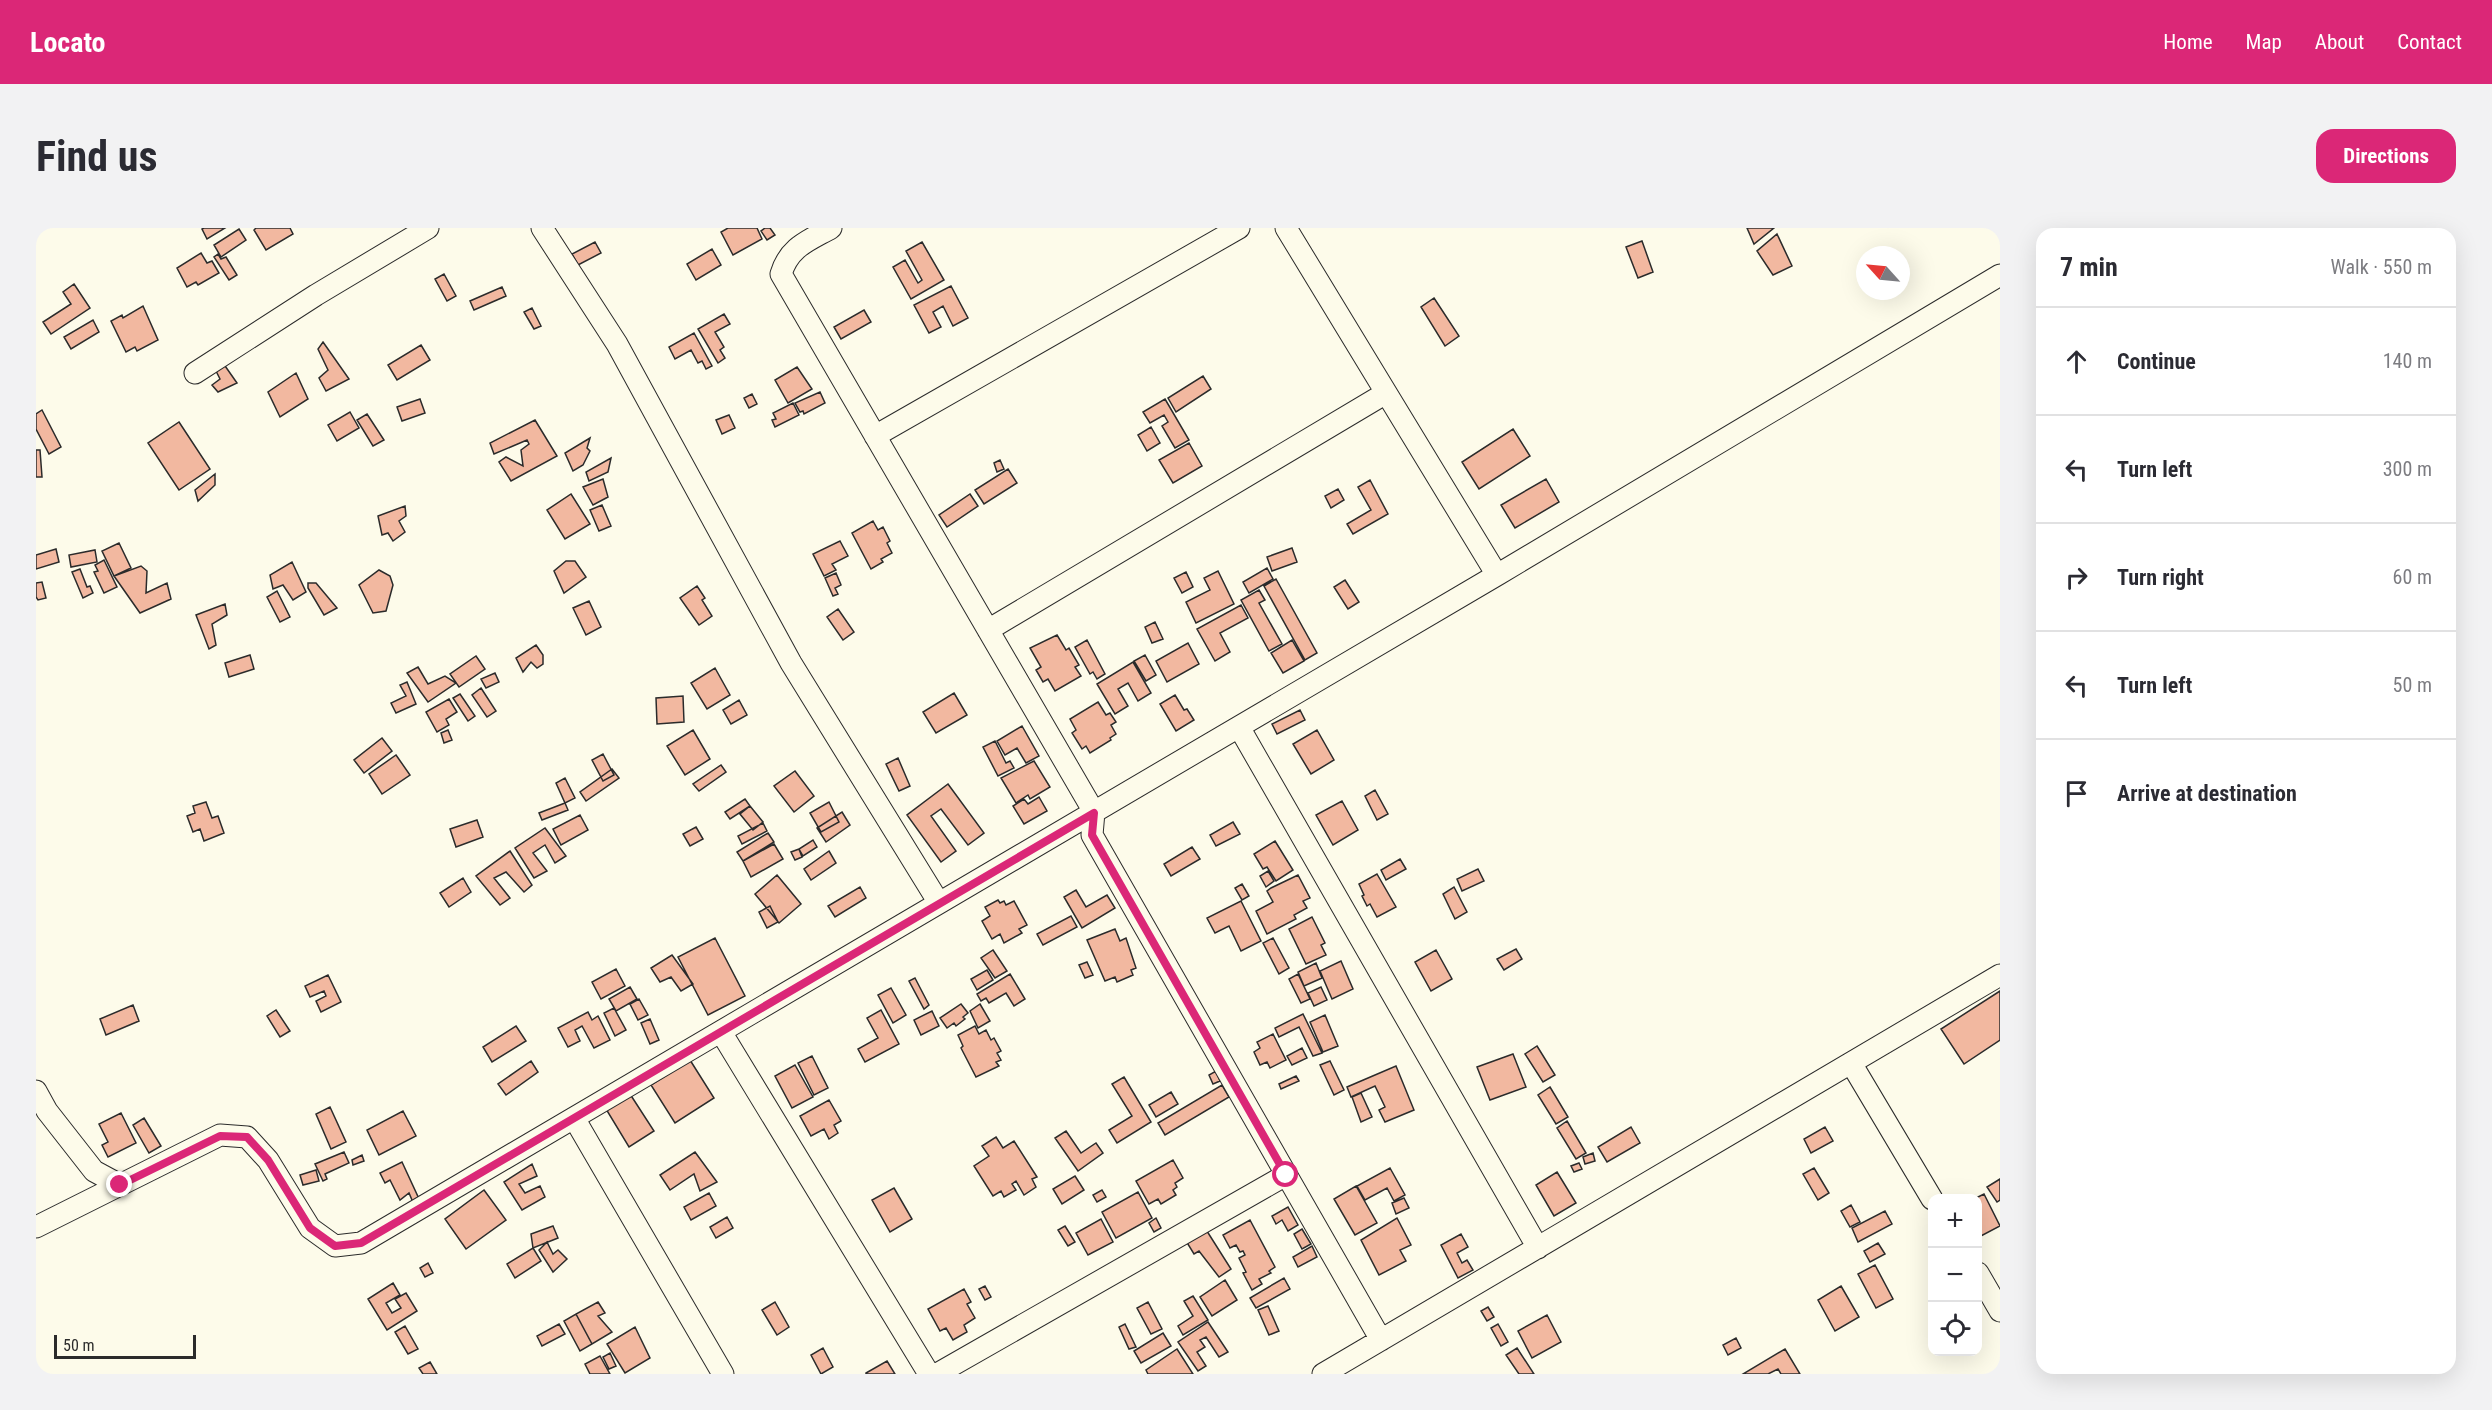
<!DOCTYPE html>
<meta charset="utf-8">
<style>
body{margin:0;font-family:"Roboto Condensed",sans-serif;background:#f2f2f3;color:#2b2b33}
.controls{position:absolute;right:18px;bottom:18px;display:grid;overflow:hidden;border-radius:12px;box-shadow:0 6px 24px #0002}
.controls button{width:54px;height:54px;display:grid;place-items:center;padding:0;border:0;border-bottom:2px solid #e1e1e2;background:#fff;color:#2b2b33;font:30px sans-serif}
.compass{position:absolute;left:1820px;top:18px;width:54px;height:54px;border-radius:50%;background:#fff;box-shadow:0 6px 24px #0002;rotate:297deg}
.scale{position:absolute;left:18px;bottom:15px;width:142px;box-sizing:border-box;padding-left:6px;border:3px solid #2b2b2b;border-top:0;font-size:16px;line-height:21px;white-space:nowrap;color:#2b2b2b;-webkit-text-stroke:4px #fdfbea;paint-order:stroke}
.stop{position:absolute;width:18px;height:18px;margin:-14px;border:4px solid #db2777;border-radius:50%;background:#fff}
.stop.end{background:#db2777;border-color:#fff;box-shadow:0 2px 6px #0008}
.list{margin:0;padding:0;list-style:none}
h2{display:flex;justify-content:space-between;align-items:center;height:78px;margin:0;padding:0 24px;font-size:26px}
h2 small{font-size:20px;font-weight:400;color:#7c7c81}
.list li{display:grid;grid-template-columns:39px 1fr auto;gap:18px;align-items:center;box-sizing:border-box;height:108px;padding:0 24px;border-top:2px solid #e1e1e2}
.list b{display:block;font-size:22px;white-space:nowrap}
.list em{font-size:20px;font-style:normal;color:#7c7c81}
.icon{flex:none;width:33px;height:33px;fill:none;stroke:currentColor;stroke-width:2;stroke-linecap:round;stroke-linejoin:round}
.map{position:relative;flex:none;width:1964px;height:1146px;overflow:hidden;border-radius:18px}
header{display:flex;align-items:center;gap:36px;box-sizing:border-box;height:84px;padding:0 30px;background:#db2777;color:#fff}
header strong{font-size:28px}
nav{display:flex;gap:33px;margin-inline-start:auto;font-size:21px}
.intro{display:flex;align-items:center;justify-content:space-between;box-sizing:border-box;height:144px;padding:0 36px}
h1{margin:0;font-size:42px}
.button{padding:15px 27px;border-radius:18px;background:#db2777;color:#fff;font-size:21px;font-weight:700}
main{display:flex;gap:36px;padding:0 36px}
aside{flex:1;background:#fff;border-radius:18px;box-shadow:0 6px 24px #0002}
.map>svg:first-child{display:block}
.building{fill:#f2b8a0;stroke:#2b2b2b;stroke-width:1.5}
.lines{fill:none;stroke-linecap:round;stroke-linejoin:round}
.minor-casing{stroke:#2b2b2b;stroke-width:23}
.minor{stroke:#fdfbea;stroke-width:21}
.route{stroke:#db2777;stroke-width:8}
</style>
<header>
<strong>Locato</strong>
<nav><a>Home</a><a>Map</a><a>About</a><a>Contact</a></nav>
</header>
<div class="intro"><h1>Find us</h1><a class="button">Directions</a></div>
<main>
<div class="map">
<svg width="1964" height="1146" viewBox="0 0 1964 1146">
<rect width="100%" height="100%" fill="#fdfbea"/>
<path class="building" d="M168,0H189L171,11L166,1Z
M220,0H254L257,6L230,22L218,2Z
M692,0H721L726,11L697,27L685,4Z
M729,0H734L739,7L731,12L725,3Z
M1711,0H1738L1718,16Z
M203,1L210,12L185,29L178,17Z
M1741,6L1756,38L1737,47L1721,23Z
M1606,13L1617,44L1602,50L1590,19Z
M559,14L565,25L542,37L536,26Z
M886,14L908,52L875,71L857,39L869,32L882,55L886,52L870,23Z
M676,21L685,37L660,52L651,36Z
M165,25L171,35L176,33L183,45L162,57L160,54L151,59L141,40Z
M182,26L185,31L190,29L201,47L193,52L178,29Z
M408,46L420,68L411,73L399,51Z
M38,56L54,80L15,106L7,94L35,76L27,64Z
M915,58L932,90L917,98L907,78L897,84L905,99L893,105L878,77Z
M466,59L470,68L438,82L434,73Z
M1398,70L1423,108L1409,118L1385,79Z
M107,78L122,112L101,123L99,119L90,124L75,93L86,87L87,90Z
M496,80L505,98L498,101L488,84Z
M828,82L835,94L805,111L798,99Z
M688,86L694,96L679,104L688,119L684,122L689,130L682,135L662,101Z
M57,92L63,104L35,121L28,109Z
M658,105L676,138L670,141L666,133L662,135L655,122L639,131L633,119Z
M287,114L313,151L290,163L283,150L292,142L282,121Z
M385,117L394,132L361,152L352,137Z
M187,135L201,155L182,164L176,157L184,151L179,141Z
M761,139L776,161L752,175L739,152Z
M260,145L272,171L244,189L232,164Z
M1167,148L1175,161L1140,184L1132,170Z
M784,164L789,175L768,186L767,183L764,184L759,175Z
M716,166L721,176L713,180L708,170Z
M384,171L389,185L366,193L361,179Z
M1129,171L1153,212L1139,220L1126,198L1132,194L1128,187L1114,195L1107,184Z
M757,175L763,187L739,199L736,192L740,191L737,185Z
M6,182L25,219L13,226L0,201V186Z
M314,184L323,200L301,213L292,197Z
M331,186L348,212L337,218L321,192Z
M693,187L699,200L686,206L680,192Z
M499,192L521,228L475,253L463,234L470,229L487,238L485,222L493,216L491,212L458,226L454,215Z
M143,194L174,241L143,262L112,215Z
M1115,199L1124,215L1111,223L1102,207Z
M1477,201L1494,228L1443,261L1426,234Z
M554,210L551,220L554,223L547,237L537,243L529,225Z
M1153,215L1166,238L1137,255L1123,232Z
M0,222H4L6,249H0Z
M575,230L572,244L553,253L550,244Z
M964,232L968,241L961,244L958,235Z
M972,241L981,255L948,276L939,262Z
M179,246V257L162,273L159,262Z
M567,251L572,269L557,277L547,259Z
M1510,251L1523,274L1479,300L1465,277Z
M1334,252L1352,286L1317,306L1311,296L1335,282L1322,259Z
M1302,261L1308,272L1295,280L1289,268Z
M535,266L554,296L529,311L511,282Z
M934,266L942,278L911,299L903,287Z
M566,277L575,298L563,303L554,282Z
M369,278L370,288L363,293L369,304L357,313L352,305L346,307L342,288Z
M837,293L842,302L847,299L854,313L851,315L856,325L845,331L847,334L835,341L816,305Z
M804,313L812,328L796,336L800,342L788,348L777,326Z
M83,315L95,340L78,348L66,323Z
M1256,320L1261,334L1236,343L1231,329Z
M20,321L23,334L0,341V327Z
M59,322L61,334L35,339L33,327Z
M68,332L81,359L68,365L58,344L62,343L59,337Z
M530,333H539L550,349L528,365L518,343Z
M256,334L270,364L257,372L247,357L237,361L234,347Z
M105,338L111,343L110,365L131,355L135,371L104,385L78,348Z
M1231,340L1237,351L1213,365L1207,354Z
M44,341L51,359L54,358L57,365L47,370L36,344Z
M343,342L354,348L357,357L350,383L337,385L323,357Z
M1182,343L1198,376L1160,395L1150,374L1174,362L1168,350Z
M1150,344L1157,359L1146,365L1138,350Z
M800,345L805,357L799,360L802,366L797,368L789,350Z
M1240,351L1281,425L1269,432L1228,358Z
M1309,352L1323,374L1312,381L1298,359Z
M6,354L10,370L2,372L0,369V355Z
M272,355H280L301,380L288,387L272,360Z
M661,358L669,370L666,372L676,388L663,397L644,370Z
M1223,362L1229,372L1223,375L1246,416L1233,423L1205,372Z
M241,363L254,389L244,394L231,369Z
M553,373L565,399L550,407L537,380Z
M189,376L191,387L176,396L180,417L173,421L160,387Z
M1205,377L1212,390L1184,405L1194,424L1179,433L1161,401Z
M802,381L818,404L807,412L791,389Z
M1119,394L1127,411L1116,415L1109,399Z
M1021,407L1030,422L1033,420L1043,437L1039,439L1045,448L1019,463L1012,451L1007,454L1000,442L1005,439L994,420Z
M1051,412L1069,446L1061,451L1057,444L1054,446L1039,419Z
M1256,412L1268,433L1247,445L1235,425Z
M1152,415L1163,436L1131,454L1120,433Z
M500,417L507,427V436L501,440L495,434L487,444L480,430Z
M214,427L218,441L193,449L189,435Z
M1109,427L1120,447L1110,453L1098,433Z
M440,428L449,441L423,459L414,446Z
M1097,434L1115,465L1102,473L1092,455L1082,461L1092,478L1079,486L1061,456Z
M382,439L392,456L409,448L420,455L392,474L371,445Z
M679,440L694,467L671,481L655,455Z
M459,445L463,454L450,460L445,451Z
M371,454L380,476L360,485L355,475L370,468L364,457Z
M445,460L460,483L451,489L436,467Z
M918,465L931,487L900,505L887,484Z
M424,466L439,488L432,493L417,470Z
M1139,467L1148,482L1151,481L1158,492L1140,503L1124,476Z
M647,468L648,494L621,496L620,470Z
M413,471L421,484L410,491L413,497L401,504L390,484Z
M703,472L711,487L695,496L687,482Z
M1062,474L1070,487L1074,485L1080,494L1075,497L1080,506L1074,510L1075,512L1054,525L1050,518L1046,521L1036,505L1040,502L1034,491Z
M1264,482L1269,492L1241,506L1236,496Z
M986,498L1003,528L990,535L981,520L969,527L961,513Z
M412,502L416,512L408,515L405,505Z
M657,502L674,531L649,547L631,518Z
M1281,502L1298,532L1275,546L1257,516Z
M346,510L356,523L328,545L318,532Z
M959,513L970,535L974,533L978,540L962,548L947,519Z
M567,526L578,547L567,553L556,532Z
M360,527L374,547L346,566L333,546Z
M862,530L874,558L863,563L850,536Z
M998,533L1014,559L994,571L992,567L980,575L965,550Z
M685,537L690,544L663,563L657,556Z
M576,541L583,550L550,573L544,564Z
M759,543L778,568L758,584L738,558Z
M529,550L539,570L529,575L520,555Z
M912,556L948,605L932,617L905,581L895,588L920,623L905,634L871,587Z
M1339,562L1352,586L1341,592L1329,568Z
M1003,569L1011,583L988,596L977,578L988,571L992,576Z
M709,571L714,578L694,591L689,584Z
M1306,573L1322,602L1297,617L1280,587Z
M170,574L176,590L182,588L188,605L168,613L164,601L157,604L151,588L159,585L157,578Z
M793,574L803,594L785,604L774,585Z
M529,575L532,582L506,592L503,585Z
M714,578L727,594L717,602L704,586Z
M806,584L814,597L790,614L781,600Z
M544,587L552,602L525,617L517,601Z
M441,592L447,609L420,619L414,601Z
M1197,594L1204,606L1180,618L1174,607Z
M727,595L731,603L706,616L702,608Z
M660,599L667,611L654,618L647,606Z
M509,600L530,628L519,635L509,617L497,625L511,643L498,650L479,620Z
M732,605L738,614L707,633L701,624Z
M777,612L781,619L767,628L763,621Z
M1239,613L1257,642L1240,653L1231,639L1227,641L1218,626Z
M738,616L747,631L715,649L707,633Z
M1156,619L1164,631L1135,648L1128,636Z
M763,621L766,629L759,632L755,624Z
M474,623L496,657L488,664L470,644L458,650L474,670L464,677L440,648Z
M793,623L800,635L775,652L768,641Z
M1364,631L1370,641L1350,652L1345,642Z
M1442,641L1448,653L1426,663L1421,651Z
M1232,643L1238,653L1230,659L1224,648Z
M1341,646L1360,679L1341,689L1334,676L1331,678L1326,668L1328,667L1323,656Z
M741,647L765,676L743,695L719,666Z
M1262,647L1274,670L1267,673L1271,680L1258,687L1260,691L1231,706L1220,683L1237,674L1231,663L1235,660Z
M427,650L435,664L413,679L404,665Z
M1206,656L1213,668L1206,672L1199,660Z
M824,659L830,670L799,689L792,678Z
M1418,659L1431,684L1419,691L1407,666Z
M1040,662L1050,679L1071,667L1079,680L1046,700L1028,669Z
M962,672L964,675L968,673L970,677L978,673L991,697L983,701L986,705L968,715L964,706L956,711L946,693L954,688L949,679Z
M1205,673L1225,713L1205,723L1193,698L1179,705L1171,690Z
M734,678L742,694L731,700L723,684Z
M1035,688L1041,699L1007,717L1001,706Z
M1276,689L1289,715L1285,717L1290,727L1270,736L1253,701Z
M1079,701L1084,713L1090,710L1100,740L1095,742L1097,747L1081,754L1079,749L1069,753L1051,712Z
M679,710L709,768L672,787L642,729Z
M1237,710L1253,740L1243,746L1227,715Z
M1480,721L1486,731L1468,742L1461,731Z
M957,722L971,743L959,750L945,730Z
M1400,722L1416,751L1395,763L1379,734Z
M636,727L657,756L645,763L635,749L624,754L615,740Z
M1305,733L1317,761L1296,771L1284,743Z
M1051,734L1057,747L1049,750L1043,737Z
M1280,735L1286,750L1268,758L1262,744Z
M580,741L589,758L565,771L556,754Z
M951,742L957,752L941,762L935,751Z
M974,746L989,771L978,778L970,765L953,775L950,770L945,773L941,766Z
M1262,746L1274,771L1265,775L1253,751Z
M292,747L305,774L285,784L280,773L290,768L288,763L274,769L269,758Z
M879,750L893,777L888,781L873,753Z
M594,759L601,771L580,783L573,771Z
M1285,759L1291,772L1278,778L1272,765Z
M855,760L870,787L857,795L842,767Z
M1964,763V812L1928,836L1905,801Z
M603,771L612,787L602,792L594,776Z
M925,776L932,785L927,789L929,791L920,798L918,795L911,800L904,790Z
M944,776L954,793L942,800L934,783Z
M97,777L103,793L70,807L64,791Z
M578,780L590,802L579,808L568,785Z
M240,782L254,803L244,809L231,788Z
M845,782L863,816L829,834L822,821L842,810L831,790Z
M896,783L903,798L885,807L878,792Z
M552,784L556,792L562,788L574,812L558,820L546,798L539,802L544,813L532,819L522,800Z
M1267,786L1286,825L1277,828L1263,799L1243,809L1239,800Z
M1289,787L1302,818L1287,824L1274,794Z
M614,791L623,812L614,816L605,795Z
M480,798L490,813L456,834L447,819Z
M939,798L943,806L950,802L955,812L958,810L965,823L961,825L965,832L960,834L963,838L940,849L925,820L927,818L922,807Z
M1237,806L1250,832L1234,840L1231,834L1224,837L1218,824L1224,820L1221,814Z
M1501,818L1519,847L1507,854L1489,826Z
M1266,820L1271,830L1256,837L1251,828Z
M1477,826L1490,859L1454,872L1441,839Z
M776,828L792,860L778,867L762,835Z
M654,832L678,870L639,895L615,857Z
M495,833L502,844L470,867L462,856Z
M1294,833L1308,862L1298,867L1284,837Z
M759,837L777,869L756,880L739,848Z
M1360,838L1378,882L1349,894L1343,882L1349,879L1339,858L1315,869L1311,859Z
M1180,843L1184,853L1177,856L1173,847Z
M1260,848L1263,853L1245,861L1243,856Z
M1088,849L1115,894L1081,915L1073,902L1096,888L1076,856Z
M1186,857L1193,869L1129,907L1122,895Z
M1514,859L1532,889L1520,896L1502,867Z
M1135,864L1142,876L1120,889L1113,877Z
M1325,865L1336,889L1325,894L1316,869Z
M594,866L618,903L593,919L570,881Z
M793,872L805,893L798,897L802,905L793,911L788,901L775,908L764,888Z
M294,879L310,914L295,921L280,886Z
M367,883L380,908L343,927L331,902Z
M85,885L100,915L72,929L66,917L72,914L63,896Z
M108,890L125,918L113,925L97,897Z
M1531,893L1550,925L1540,931L1521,900Z
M1595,899L1604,915L1571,934L1562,919Z
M1789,899L1797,913L1775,925L1768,911Z
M1030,903L1045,925L1060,915L1067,925L1042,943L1019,910Z
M960,909L967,920L978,913L1001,949L996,951L1000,959L988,967L980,953L976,956L980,962L968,969L965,963L957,968L938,938L953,928L946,918Z
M308,924L313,935L289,946L291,951L287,953L279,936Z
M659,924L681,954L664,963L658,946L634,962L624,947Z
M1557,925L1559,933L1549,936L1547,929Z
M326,927L328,933L317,937L316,932Z
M1137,932L1147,950L1139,955L1141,959L1137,962L1140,967L1125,976L1122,971L1113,976L1100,953Z
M366,934L384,973L379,979L373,965L364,972L354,952L349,955L344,945Z
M1543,935L1546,941L1538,944L1535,938Z
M496,936L501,948L483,956L489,965L504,958L509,969L486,982L468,954Z
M1354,940L1369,967L1358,973L1351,960L1329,972L1321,958Z
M1778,940L1793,965L1782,972L1767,946Z
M280,942L283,953L267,957L264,947Z
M1521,944L1540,975L1518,988L1500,957Z
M1039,948L1048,962L1026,976L1017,961Z
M1964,951V972L1961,974L1951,959Z
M1320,958L1341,995L1319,1007L1298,971Z
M858,960L876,991L854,1004L836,972Z
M448,962L470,992L430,1021L409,991Z
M1066,962L1070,969L1061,974L1057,967Z
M1102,964L1116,990L1080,1010L1066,984Z
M673,965L680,978L655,992L648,979Z
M1948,966L1964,998L1943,1009L1942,970H1940Z
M1368,970L1373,980L1360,986L1356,975Z
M1815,977L1824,994L1814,999L1805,983Z
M1252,979L1262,997L1252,1003L1246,992L1240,996L1236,988Z
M1849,983L1856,996L1822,1014L1816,1000Z
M691,989L697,1000L680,1010L674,999Z
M1120,990L1125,1000L1118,1004L1113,995Z
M1361,990L1375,1017L1364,1022L1370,1033L1343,1047L1325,1012Z
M1065,991L1077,1014L1052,1027L1040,1005Z
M1214,992L1239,1039L1233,1043L1235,1045L1223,1051L1226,1056L1216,1062L1207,1045L1210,1044L1203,1030L1209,1027L1207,1023L1204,1024L1200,1017L1194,1020L1187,1007Z
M517,998L522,1010L497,1020L495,1006Z
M1029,998L1039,1014L1032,1018L1022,1002Z
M1169,1000L1195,1041L1183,1049L1163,1023L1158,1026L1150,1013Z
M1266,1001L1275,1016L1266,1021L1258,1006Z
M1425,1006L1432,1019L1421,1025L1426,1035L1431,1032L1437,1042L1422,1050L1405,1017Z
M511,1014L517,1026L522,1022L531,1031L517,1044L503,1022Z
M1842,1015L1849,1026L1834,1034L1828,1023Z
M1276,1018L1281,1029L1262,1039L1257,1029Z
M497,1020L505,1033L479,1050L471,1036Z
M392,1035L397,1045L389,1049L384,1040Z
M1839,1037L1857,1071L1840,1080L1822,1046Z
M1248,1050L1254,1061L1220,1080L1214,1070Z
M1189,1052L1201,1072L1176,1088L1164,1069Z
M357,1055L364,1067L350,1075L356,1085L365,1080L359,1071L370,1065L381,1083L351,1102L332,1071Z
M949,1058L955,1069L949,1072L943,1061Z
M1805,1058L1823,1089L1799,1103L1782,1072Z
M928,1061L935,1074L931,1076L939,1090L928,1097L931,1104L917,1112L910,1100L904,1103L892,1081Z
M1157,1068L1172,1092L1147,1107L1142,1098L1157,1088L1148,1073Z
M562,1074L569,1085L562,1088L576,1104L556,1116L540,1086Z
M739,1074L753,1099L741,1107L726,1082Z
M1112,1074L1126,1101L1115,1106L1101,1080Z
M1232,1078L1243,1103L1233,1107L1222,1082Z
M1452,1079L1458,1089L1451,1093L1445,1083Z
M540,1086L556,1116L544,1123L528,1093Z
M1511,1087L1525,1114L1496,1130L1482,1103Z
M1172,1094L1192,1124L1183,1129L1170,1109L1164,1112L1169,1119L1161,1124L1170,1138L1162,1143L1142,1114Z
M523,1096L529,1106L506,1118L501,1108Z
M1089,1096L1100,1119L1093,1121L1083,1099Z
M1462,1096L1472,1114L1465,1118L1455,1100Z
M369,1098L382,1121L372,1126L359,1104Z
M599,1099L614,1130L589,1145L571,1116Z
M1127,1105L1135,1118L1105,1135L1098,1123Z
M1700,1110L1705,1120L1692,1127L1687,1117Z
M787,1120L797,1139L785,1146L775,1127Z
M1481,1120L1498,1146H1483L1470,1127Z
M1141,1121L1157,1146H1112L1110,1142Z
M1749,1121L1764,1146H1745L1742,1141L1732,1146H1707Z
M574,1125L580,1138L573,1141L567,1129Z
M564,1128L574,1146H554L549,1136Z
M851,1133L859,1146H830V1145Z
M394,1134L401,1146H387L383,1140Z"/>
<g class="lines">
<g class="minor-casing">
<path id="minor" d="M506,0L581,116L755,435L903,675
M795,0C772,13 753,19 745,46L1058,584L1056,607L1345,1112
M1250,0L1461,347
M159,145L280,67L392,0
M839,208L1203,0
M952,402L1350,165
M1203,499L1502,1020
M685,804L893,1146
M1815,835L1896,971
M0,863L11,883L58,943L84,957
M538,890L687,1146
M0,999L184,907L211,909L232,932L274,1000L299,1018L325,1015L1461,347L1964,47
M1942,1045L1964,1083
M901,1146L1250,947
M1287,1146L1964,747"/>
</g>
<use href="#minor" class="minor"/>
</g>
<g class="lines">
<path class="route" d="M84,957L184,908L211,909L232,932L274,1000L299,1018L325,1015L1058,585L1056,607L1250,947"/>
</g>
</svg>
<div class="controls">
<button>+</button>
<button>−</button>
<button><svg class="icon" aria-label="locate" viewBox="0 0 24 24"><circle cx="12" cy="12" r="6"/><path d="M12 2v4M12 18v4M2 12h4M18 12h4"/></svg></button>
</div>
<svg class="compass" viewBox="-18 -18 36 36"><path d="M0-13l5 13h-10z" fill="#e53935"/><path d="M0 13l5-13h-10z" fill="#7c7c81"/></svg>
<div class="scale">50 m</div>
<div class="stop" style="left:1250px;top:947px"></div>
<div class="stop end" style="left:84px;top:957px"></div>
</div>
<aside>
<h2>7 min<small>Walk · 550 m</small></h2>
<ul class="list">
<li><svg class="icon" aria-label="ahead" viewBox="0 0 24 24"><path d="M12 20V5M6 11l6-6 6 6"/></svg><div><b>Continue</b></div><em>140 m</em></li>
<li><svg class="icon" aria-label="left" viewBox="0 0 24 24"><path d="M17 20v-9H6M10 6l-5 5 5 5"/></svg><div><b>Turn left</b></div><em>300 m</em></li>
<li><svg class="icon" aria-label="right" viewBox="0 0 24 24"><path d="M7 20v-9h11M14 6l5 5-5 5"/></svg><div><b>Turn right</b></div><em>60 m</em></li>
<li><svg class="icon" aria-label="left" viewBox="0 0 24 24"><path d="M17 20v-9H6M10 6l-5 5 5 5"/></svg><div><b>Turn left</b></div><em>50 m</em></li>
<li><svg class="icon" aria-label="arrive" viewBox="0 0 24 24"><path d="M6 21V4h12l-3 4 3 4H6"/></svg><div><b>Arrive at destination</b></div></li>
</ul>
</aside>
</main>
